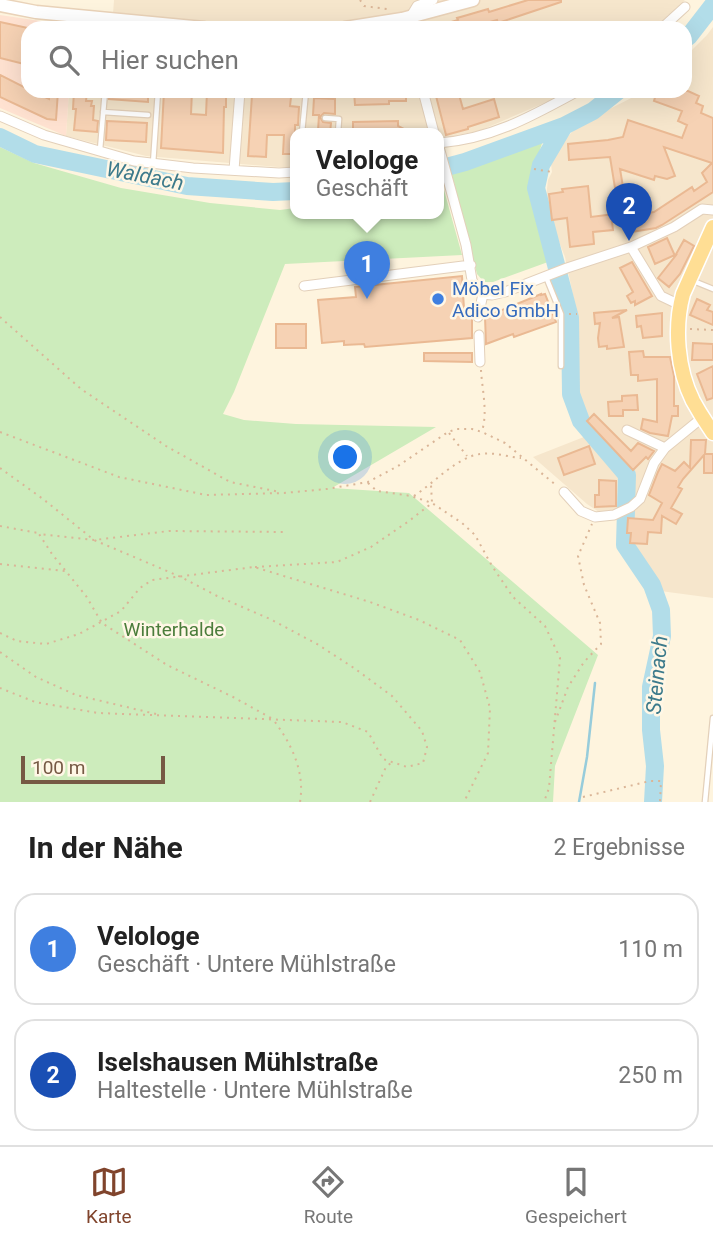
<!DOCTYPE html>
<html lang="de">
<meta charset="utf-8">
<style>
body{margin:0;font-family:Roboto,sans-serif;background:#f6f6f6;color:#222}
.scale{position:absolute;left:21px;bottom:18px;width:144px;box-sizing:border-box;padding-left:7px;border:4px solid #765944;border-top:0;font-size:19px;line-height:24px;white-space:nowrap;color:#765944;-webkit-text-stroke:5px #fff7e6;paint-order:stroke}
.you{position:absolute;left:346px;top:458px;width:24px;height:24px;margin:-18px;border:5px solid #fff;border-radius:50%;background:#1a73e8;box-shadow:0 0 0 10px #1a73e833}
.badge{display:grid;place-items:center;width:46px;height:46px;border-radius:50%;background:#80442c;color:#fff;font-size:23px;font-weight:700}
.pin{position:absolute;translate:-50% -58px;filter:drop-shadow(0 2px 4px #0008)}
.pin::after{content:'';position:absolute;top:37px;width:24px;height:21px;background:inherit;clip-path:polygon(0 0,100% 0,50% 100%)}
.popup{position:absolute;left:290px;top:128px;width:154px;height:91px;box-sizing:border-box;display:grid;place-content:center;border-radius:14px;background:#fff;filter:drop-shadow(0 2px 5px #0005);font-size:23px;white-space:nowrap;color:#767676}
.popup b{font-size:26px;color:#222}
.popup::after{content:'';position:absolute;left:50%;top:100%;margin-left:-14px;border:14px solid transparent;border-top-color:#fff}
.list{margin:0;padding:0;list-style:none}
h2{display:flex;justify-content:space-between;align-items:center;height:91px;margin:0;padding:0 28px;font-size:30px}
h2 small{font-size:23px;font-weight:400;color:#767676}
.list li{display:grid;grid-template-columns:46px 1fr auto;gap:21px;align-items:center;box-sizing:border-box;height:112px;margin:0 14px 14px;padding:0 14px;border:2px solid #e0e0e0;border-radius:21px}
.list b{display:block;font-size:26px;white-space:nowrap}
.list p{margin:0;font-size:23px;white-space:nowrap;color:#767676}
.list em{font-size:23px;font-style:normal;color:#767676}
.icon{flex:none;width:38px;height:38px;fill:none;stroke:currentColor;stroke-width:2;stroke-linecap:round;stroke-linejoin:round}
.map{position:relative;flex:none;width:713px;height:802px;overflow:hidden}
.search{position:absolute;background:#fff;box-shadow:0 7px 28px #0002;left:21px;right:21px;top:21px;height:77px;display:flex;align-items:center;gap:18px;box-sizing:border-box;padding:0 24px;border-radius:21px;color:#767676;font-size:26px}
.sheet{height:343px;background:#fff}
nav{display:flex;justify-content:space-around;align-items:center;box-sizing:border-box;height:98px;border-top:2px solid #e0e0e0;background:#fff;font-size:19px;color:#767676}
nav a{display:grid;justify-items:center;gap:4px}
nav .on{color:#80442c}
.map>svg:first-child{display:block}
.residential{fill:#f6e6cc}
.commercial{fill:#ffe2d1}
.green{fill:#cdecbc}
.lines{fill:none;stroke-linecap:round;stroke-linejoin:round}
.stream{stroke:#97ccdb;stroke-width:2.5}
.river{stroke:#b2dde9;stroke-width:18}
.building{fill:#f6d2b4;stroke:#eab993;stroke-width:2}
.lane-casing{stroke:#e3d0ba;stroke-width:7}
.street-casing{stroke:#e3d0ba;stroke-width:11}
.secondary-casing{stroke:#ead3b9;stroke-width:15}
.primary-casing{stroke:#fff;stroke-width:17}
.path{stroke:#dab597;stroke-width:2;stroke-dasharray:2 5;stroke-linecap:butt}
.lane{stroke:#fff;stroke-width:4.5}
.street{stroke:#fff;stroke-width:9}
.secondary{stroke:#fff;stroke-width:12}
.primary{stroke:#ffde94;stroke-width:14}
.shop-dot{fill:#3f7fe0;stroke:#fff7e6;stroke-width:2.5}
.labels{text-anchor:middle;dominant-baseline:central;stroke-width:5;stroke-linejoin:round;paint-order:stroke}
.shop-label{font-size:19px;fill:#366cbe;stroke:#fff7e6;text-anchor:start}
.park-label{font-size:19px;fill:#4b7d3b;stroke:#fff7e6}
.water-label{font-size:21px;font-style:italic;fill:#3c7a8b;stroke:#fff7e6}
</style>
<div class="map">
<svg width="713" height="802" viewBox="0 0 713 802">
<rect width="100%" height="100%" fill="#fef4de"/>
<path class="residential" d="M114,0H685L654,28H112Z
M713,27V598L653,590L624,544L625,515L617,509L599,512L587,504L533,457L594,433L580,413L575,401L574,378L577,314L565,257L545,206L548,180L552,172L551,164L557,149L578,125L645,91H685V57L707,35Z
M69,91H568L556,98L479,131L439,138V133H295V168H290L146,156L66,136Z"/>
<path class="commercial" d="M0,15L74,26V28H28V91H69L66,136L0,108Z"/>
<path class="green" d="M545,134L528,187L548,262L493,282H484L477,274L451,171Z
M0,147L34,163L121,188L210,203L280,210L295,208V213H439V191L444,190L462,255L285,264L234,392L223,414L244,420L296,424L436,427L332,488L409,493L598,655L555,766L553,802H0Z"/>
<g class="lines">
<path class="stream" d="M579,802L587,757L595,683"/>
<path class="river" d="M685,39L689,36L713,5
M564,126L541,165L536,188L570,318L571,394L581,421L627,475L625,545L652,585L661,610L662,636L651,687V730L655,766L653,802
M0,137L35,154L187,186L273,192L295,191
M439,169L465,162L564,126L593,111L618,91"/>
</g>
<path class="building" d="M528,0H561V2L498,23L497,20L469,28H438V26L458,20L457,18L464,16L488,9L489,12Z
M0,22L28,28V65L0,58Z
M0,75L28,89V91H32L49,99V91H58L56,120L47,119L0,97Z
M74,91L87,92L86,101H92L91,106H94L93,120L98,121L97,132L74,130L76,109H73Z
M110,91H148V102L109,99Z
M164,91H192L191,114L206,115L207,91L226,92V107H224L223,153L161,148Z
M354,91H406V101H389V104L355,105Z
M454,91H458L463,109L494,99L499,117L468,127V129L446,135L436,96Z
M657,91H688L699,96L696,103L703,106L701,113L713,118V192L662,225L656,228L631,232L629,223L637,221L636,215L654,212L692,187L694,191L707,182L702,173L712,163L664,147L675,176L667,179L655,176L654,180L620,169L623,187L615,188L610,157L569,160L568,144L608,140L623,137L628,120L682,138L687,125L678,121L682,111L654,101Z
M252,95L291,97L290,106L299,107L298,125H295V154H283L284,135H267L266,157L248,156Z
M314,98L335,99V114L324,113L320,117L323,122L331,123L330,133H320V131H318L319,115H313Z
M107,121L147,123L146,142L106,140Z
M398,121V126L404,129L398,131V133H353V122Z
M588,186L591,217L615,214V222H612L613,230L593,232L594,244L570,247L567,218L552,220L549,194L563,192L562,189Z
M667,238L675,256L684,240L694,246L680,274L669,287L658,278L677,254L655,264L648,247Z
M632,262L652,296L635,305V301L631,303L627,296L633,292L620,268Z
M462,276L464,309H470L472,320V338L365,347L364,344L344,345V341L322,343L318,300L356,297L355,287Z
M541,294V295L545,294L556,322L514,337L513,334L486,344L485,317Z
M697,299L710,305L707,310L713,312V325L690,315Z
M627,310L612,318L619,317L624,347L607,349V346L599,347L598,338L600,323L595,324L594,313Z
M662,313V336L643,338L641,326L637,327L636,316Z
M276,324H306V348H276Z
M693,343L713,344V360H692Z
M643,351L644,357H670L674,376V406H678V416H672L668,436L650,433L641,429L643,419L657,422V379L638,381V375H631L629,352Z
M424,353H472V362L424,361Z
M713,366V398L707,400L697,374Z
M637,395L638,410H623V416H609L608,402L622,401V396Z
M594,414L631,451L638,443L654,451L648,459L646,457L633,470L587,421Z
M691,440H706L705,454H713V473H704V455L683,479L678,487L682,489L671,508L682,514L676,524L662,516L661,533L648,532L647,544L630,543L631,533H627L628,518L653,520L662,503L649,495L658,472L662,464L675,471L684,462L690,468Z
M589,446L595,464L564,475L558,458Z
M599,480L616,481V506L595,507V495H599Z"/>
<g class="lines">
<g class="lane-casing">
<path id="lane" d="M103,112L148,115
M325,118L339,119L338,133
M302,133L306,91
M100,150L105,91
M153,164L158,91
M546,277L561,314V366
M691,280L713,289
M705,802L713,718"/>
</g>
<g class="street-casing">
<path id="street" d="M411,16L417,6L433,0
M662,28L685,7
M423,91L434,133
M0,116L44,135L134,161L193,168L279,173L295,172
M439,143C492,139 532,116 578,91
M439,147L466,245L472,280L476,288L483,294L492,295L505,292L567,268L631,247L674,227L702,209L713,210
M234,170L240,91
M631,247L661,296L680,305
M304,286L471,265
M478,317L483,294
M479,335L480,362
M627,430L665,448
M564,492L581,511L595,517L614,515L631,507L640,499L654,463L665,448L703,417"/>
</g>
<g class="secondary-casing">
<path id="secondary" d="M0,5L36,12L204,28
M345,28L402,19L473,0"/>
</g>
<g class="primary-casing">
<path id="primary" d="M713,227L683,294C674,327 677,369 693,401C699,412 706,423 713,433"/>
</g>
<path class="path" d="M360,0L364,6L387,9
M534,169L552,172
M569,314H577
M0,317L81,389L166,446L230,482L280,492
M690,329L713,330
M481,370C482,389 488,412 482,431
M0,432L119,477L206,495L284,493L327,489L368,482L398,466L448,432L457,429H472L482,432L505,443L557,486
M449,433L467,456
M0,468L43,499L94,540L181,577L217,596L270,619L317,644L354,668L392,696L422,731L427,747L423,763L407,767L383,759L368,732L342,722L98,713L35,702L0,688
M368,483L377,491L411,496L432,503L462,523L475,535L492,566L513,597L545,626L560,658L549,788L544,802
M414,496C434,483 458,456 481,454C495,452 508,457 521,458
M0,526L38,533
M0,564L65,571
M255,567L337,562L371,547L409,521L432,503L431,485
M0,633L17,641L46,644L79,634L121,611L140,588L152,580L254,567L370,602L419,620L460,640L480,672L490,708L488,753L464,802
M0,652L36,677L76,695L156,714
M271,718L233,697L167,665L102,623L86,596L52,554L39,534L94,540L169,531L285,532
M275,722C292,745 305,772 300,802
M555,722L568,687L584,662L601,644L600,623L584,585L578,556L592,524
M583,797L650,781H661L660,802
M370,802L386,767L391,763"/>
<use href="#lane" class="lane"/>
<use href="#street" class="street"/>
<use href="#secondary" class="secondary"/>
<use href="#primary" class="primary"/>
</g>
<circle class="shop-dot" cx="438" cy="299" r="7"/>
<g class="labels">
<g class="shop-label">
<text x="452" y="288">Möbel Fix<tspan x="452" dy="22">Adico GmbH</tspan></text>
</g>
<g class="park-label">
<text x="174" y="629">Winterhalde</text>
</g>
<g class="water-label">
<text transform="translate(145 176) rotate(11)">Waldach</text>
<text transform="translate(657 675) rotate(-85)">Steinach</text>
</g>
</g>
</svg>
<div class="scale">100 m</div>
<div class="you"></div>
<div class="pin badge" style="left:367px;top:299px;background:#3f7fe0">1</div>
<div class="popup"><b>Velologe</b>Geschäft</div>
<div class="pin badge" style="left:629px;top:241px;background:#1a4fb4">2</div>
<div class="search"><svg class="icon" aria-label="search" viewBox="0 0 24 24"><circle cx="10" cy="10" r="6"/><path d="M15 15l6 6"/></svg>Hier suchen</div>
</div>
<section class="sheet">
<h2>In der Nähe<small>2 Ergebnisse</small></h2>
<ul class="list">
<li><span class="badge" style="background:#3f7fe0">1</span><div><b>Velologe</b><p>Geschäft · Untere Mühlstraße</p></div><em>110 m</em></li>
<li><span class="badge" style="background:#1a4fb4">2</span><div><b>Iselshausen Mühlstraße</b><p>Haltestelle · Untere Mühlstraße</p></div><em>250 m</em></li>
</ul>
</section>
<nav>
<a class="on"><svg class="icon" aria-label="map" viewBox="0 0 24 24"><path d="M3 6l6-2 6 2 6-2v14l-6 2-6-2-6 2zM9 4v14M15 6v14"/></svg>Karte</a>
<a><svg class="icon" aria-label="directions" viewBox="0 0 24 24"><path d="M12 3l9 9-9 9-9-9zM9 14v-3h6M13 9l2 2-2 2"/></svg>Route</a>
<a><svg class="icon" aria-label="saved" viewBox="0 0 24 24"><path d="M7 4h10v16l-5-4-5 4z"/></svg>Gespeichert</a>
</nav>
